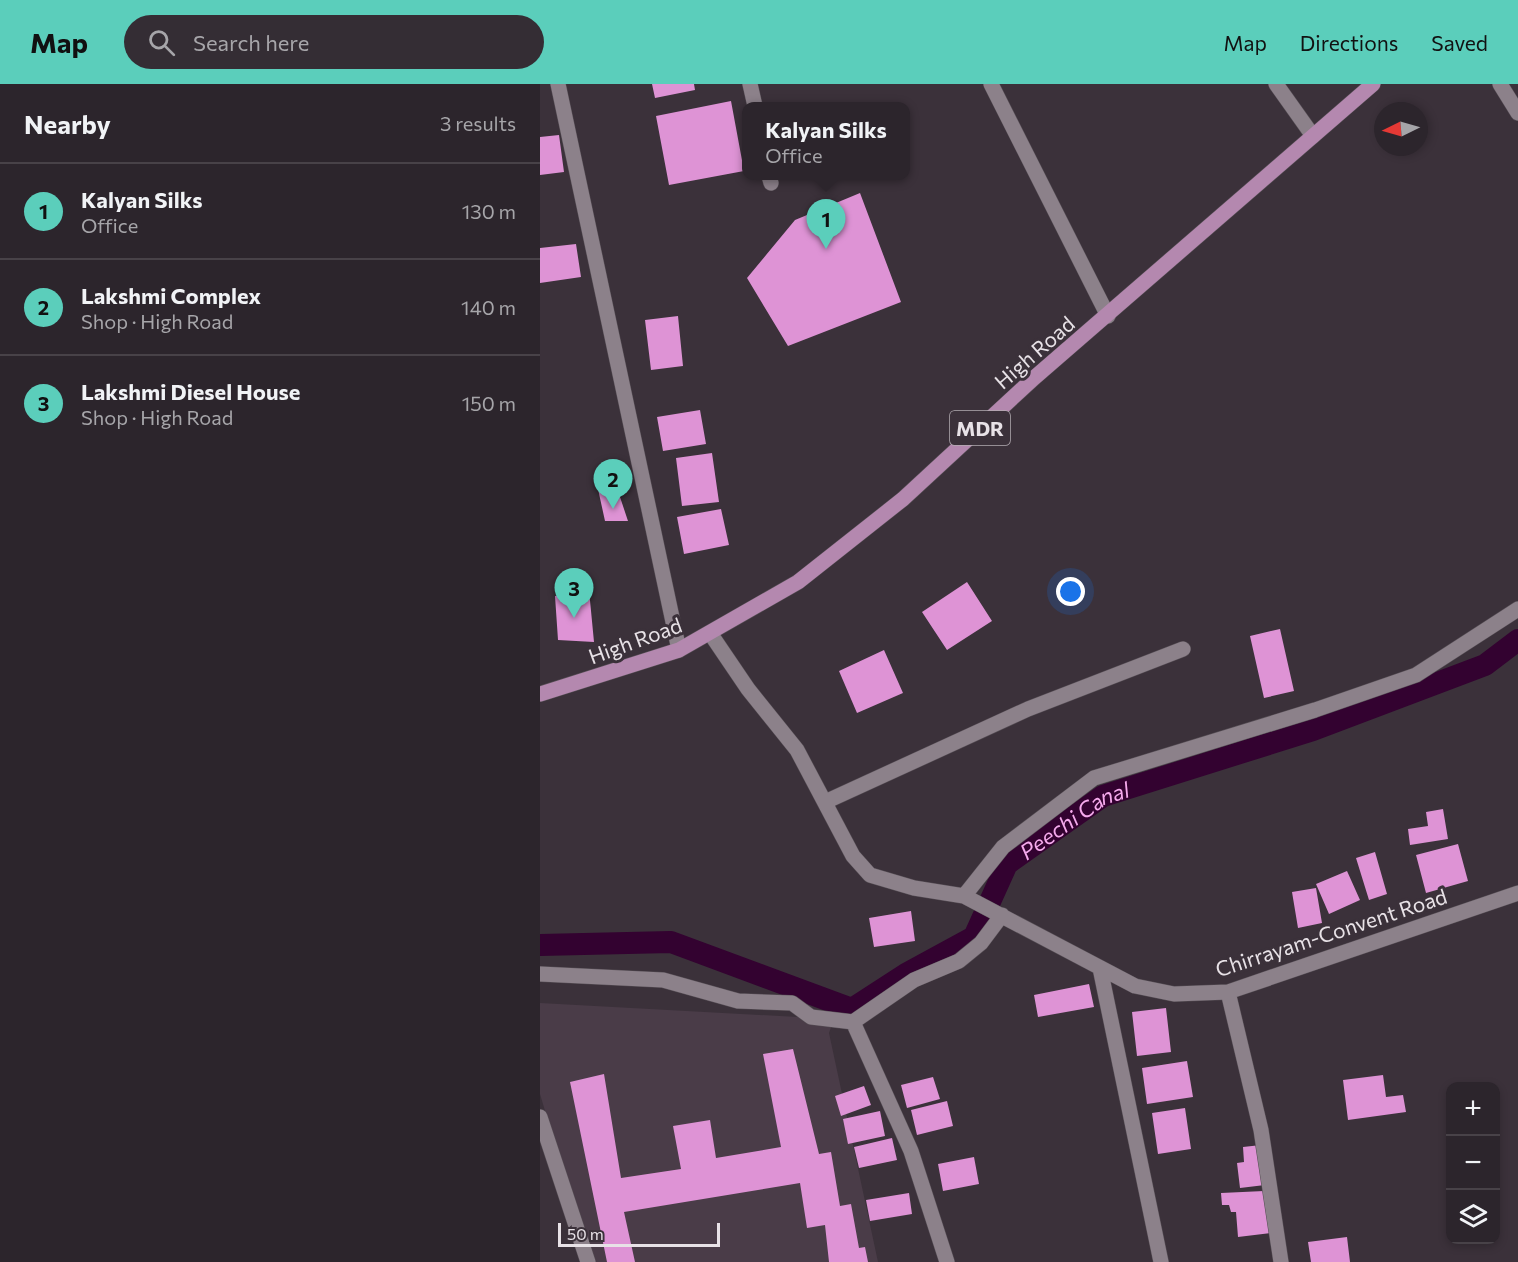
<!DOCTYPE html>
<meta charset="utf-8">
<style>
body{margin:0;font-family:Commissioner,sans-serif;background:#342d34;color:#f1f3f6}
.controls{position:absolute;right:18px;bottom:18px;display:grid;overflow:hidden;border-radius:12px;box-shadow:0 3px 9px #0003}
.controls button{width:54px;height:54px;display:grid;place-items:center;padding:0;border:0;border-bottom:2px solid #484248;background:#2c252c;color:#f1f3f6;font:30px sans-serif}
.compass{position:absolute;left:834px;top:18px;width:54px;height:54px;border-radius:50%;background:#2c252c;box-shadow:0 3px 9px #0003;rotate:265deg}
.scale{position:absolute;left:18px;bottom:15px;width:162px;box-sizing:border-box;padding-left:6px;border:3px solid #e8e2e7;border-top:0;font-size:16px;line-height:21px;white-space:nowrap;color:#e8e2e7;-webkit-text-stroke:4px #3b313a;paint-order:stroke}
.you{position:absolute;left:531px;top:508px;width:21px;height:21px;margin:-15px;border:4px solid #fff;border-radius:50%;background:#1a73e8;box-shadow:0 0 0 9px #1a73e833}
.badge{display:grid;place-items:center;width:39px;height:39px;border-radius:50%;background:#5bcebb;color:#111;font-size:20px;font-weight:700}
.pin{position:absolute;translate:-50% -50px;filter:drop-shadow(0 2px 3px #0008)}
.pin::after{content:'';position:absolute;top:32px;width:21px;height:18px;background:inherit;clip-path:polygon(0 0,100% 0,50% 100%)}
.popup{position:absolute;left:202px;top:18px;width:168px;height:78px;box-sizing:border-box;display:grid;place-content:center;border-radius:12px;background:#2c252c;filter:drop-shadow(0 2px 4px #0005);font-size:20px;white-space:nowrap;color:#a6a5a9}
.popup b{font-size:22px;color:#f1f3f6}
.popup::after{content:'';position:absolute;left:50%;top:100%;margin-left:-12px;border:12px solid transparent;border-top-color:#2c252c}
.list{margin:0;padding:0;list-style:none}
h2{display:flex;justify-content:space-between;align-items:center;height:78px;margin:0;padding:0 24px;font-size:26px}
h2 small{font-size:20px;font-weight:400;color:#a6a5a9}
.list li{display:grid;grid-template-columns:39px 1fr auto;gap:18px;align-items:center;box-sizing:border-box;height:96px;padding:0 24px;border-top:2px solid #484248}
.list b{display:block;font-size:22px;white-space:nowrap}
.list p{margin:0;font-size:20px;white-space:nowrap;color:#a6a5a9}
.list em{font-size:20px;font-style:normal;color:#a6a5a9}
.icon{flex:none;width:33px;height:33px;fill:none;stroke:currentColor;stroke-width:2;stroke-linecap:round;stroke-linejoin:round}
.map{position:relative;flex:none;width:978px;height:1178px;overflow:hidden}
header{display:flex;align-items:center;gap:36px;box-sizing:border-box;height:84px;padding:0 30px;background:#5bcebb;color:#111}
header strong{font-size:28px}
nav{display:flex;gap:33px;margin-inline-start:auto;font-size:21px}
.search{width:420px;height:54px;background:#342d34;display:flex;align-items:center;gap:15px;box-sizing:border-box;padding:0 21px;border-radius:33px;color:#a6a5a9;font-size:22px}
main{display:flex}
aside{flex:1;background:#2c252c}
.map>svg:first-child{display:block}
.built{fill:#4a3c48}
.lines{fill:none;stroke-linecap:round;stroke-linejoin:round}
.canal{stroke:#330230;stroke-width:22}
.building{fill:#de93d5}
.minor-casing{stroke:#554d54;stroke-width:16}
.major-casing{stroke:#554d54;stroke-width:16}
.minor{stroke:#8c818a;stroke-width:15}
.major{stroke:#b488af;stroke-width:15}
.labels{text-anchor:middle;dominant-baseline:central;stroke-width:6;stroke-linejoin:round;paint-order:stroke}
.shield{fill:#3b313a;stroke:#b4adb3;stroke-width:1.5}
.shield-label{font-size:20px;font-weight:bold;fill:#e8e2e7}
.street-label{font-size:21px;fill:#e8e2e7;stroke:#3b313a}
.water-label{font-size:22px;font-style:italic;fill:#f6aaed;stroke:#3b313a}
</style>
<header>
<strong>Map</strong>
<div class="search"><svg class="icon" aria-label="search" viewBox="0 0 24 24"><circle cx="10" cy="10" r="6"/><path d="M15 15l6 6"/></svg>Search here</div>
<nav><a>Map</a><a>Directions</a><a>Saved</a></nav>
</header>
<main>
<aside>
<h2>Nearby<small>3 results</small></h2>
<ul class="list">
<li><span class="badge">1</span><div><b>Kalyan Silks</b><p>Office</p></div><em>130 m</em></li>
<li><span class="badge">2</span><div><b>Lakshmi Complex</b><p>Shop · High Road</p></div><em>140 m</em></li>
<li><span class="badge">3</span><div><b>Lakshmi Diesel House</b><p>Shop · High Road</p></div><em>150 m</em></li>
</ul>
</aside>
<div class="map">
<svg width="978" height="1178" viewBox="0 0 978 1178">
<rect width="100%" height="100%" fill="#3b313a"/>
<path class="built" d="M0,919L294,935L289,949L338,1178H50L0,1010Z"/>
<g class="lines">
<path class="canal" id="s1" d="M0,861L131,858L312,925L366,890L434,853L467,780L563,712L773,646L945,581L978,556"/>
</g>
<path class="building" d="M112,0H154L155,6L115,14Z
M191,17L204,87L129,101L116,32Z
M19,51L24,88L0,91V53Z
M320,109L361,218L248,262L207,194L255,136Z
M36,160L41,193L0,199V164Z
M138,232L143,282L111,286L105,236Z
M160,326L166,360L123,367L117,333Z
M172,369L179,418L142,422L136,374Z
M65,399L80,413L88,437H65L58,405Z
M181,425L189,461L144,470L137,433Z
M427,498L452,537L407,566L382,528Z
M49,506L54,558L18,556L15,512Z
M740,545L754,607L724,614L710,552Z
M344,566L363,609L317,629L299,587Z
M903,725L908,755L870,761L868,745L888,742L886,728Z
M918,760L928,797L886,809L876,771Z
M835,768L847,810L829,816L816,774Z
M807,787L820,816L789,830L776,800Z
M776,804L782,839L758,844L752,808Z
M371,827L375,857L334,863L329,834Z
M549,900L554,923L498,933L494,911Z
M626,924L631,968L597,972L592,928Z
M253,965L279,1070L291,1068L300,1122L311,1120L319,1164L325,1163L328,1178H289L285,1141L267,1144L260,1099L84,1128L95,1178H67L30,998L64,990L81,1094L141,1085L133,1042L170,1036L176,1074L241,1063L223,970Z
M647,977L653,1013L607,1020L602,984Z
M843,991L846,1013L863,1011L866,1028L808,1036L803,996Z
M393,993L400,1015L367,1024L361,1001Z
M324,1002L331,1021L301,1032L295,1012Z
M407,1017L413,1042L377,1051L371,1026Z
M645,1024L651,1065L618,1070L612,1029Z
M340,1027L345,1052L308,1060L303,1035Z
M352,1054L357,1076L319,1084L314,1063Z
M721,1061L725,1101L700,1104L697,1079L704,1078L703,1063Z
M434,1073L439,1100L403,1107L398,1080Z
M724,1107L731,1149L698,1153L696,1128H691L689,1121H682L681,1109Z
M369,1109L372,1130L330,1137L326,1116Z
M807,1153L810,1178H771L768,1158Z"/>
<g class="lines">
<g class="minor-casing">
<path id="minor" d="M18,0L139,566
M210,0L215,22
M451,0L568,232
M736,0L773,52
M960,0L978,29
M229,92L231,99
M170,549L208,605L257,666L313,772L330,791L374,804L424,812L595,902L634,910L688,908L978,809
M285,718L488,625L643,565
M424,812L463,763L554,694L775,626L876,591L978,525
M560,884L621,1178
M0,890L123,896L198,917L252,919L271,933L313,938L371,1067L407,1178
M688,908L721,1046L741,1178
M313,938L374,896L419,877L441,859L462,831
M0,1033L48,1178"/>
</g>
<g class="major-casing">
<path id="major" d="M0,610L139,566L258,498L363,415L494,294L833,0"/>
</g>
<use href="#minor" class="minor"/>
<use href="#major" class="major"/>
</g>
<g class="labels">
<rect class="shield" x="410" y="327" width="60" height="34" rx="4.5"/>
<g class="shield-label">
<text x="440" y="344">MDR</text>
</g>
<g class="street-label">
<text transform="translate(494 268) rotate(-41)">High Road</text>
<text transform="translate(95 556) rotate(-20)">High Road</text>
<text transform="translate(791 848) rotate(-18)">Chirrayam-Convent Road</text>
</g>
<g class="water-label">
<text stroke="none"><textPath href="#s1" startOffset="627">Peechi Canal</textPath></text>
</g>
</g>
</svg>
<div class="controls">
<button>+</button>
<button>−</button>
<button><svg class="icon" aria-label="layers" viewBox="0 0 24 24"><path d="M12 4l9 5-9 5-9-5zM3 14l9 5 9-5"/></svg></button>
</div>
<svg class="compass" viewBox="-18 -18 36 36"><path d="M0-13l5 13h-10z" fill="#e53935"/><path d="M0 13l5-13h-10z" fill="#a6a5a9"/></svg>
<div class="scale">50 m</div>
<div class="you"></div>
<div class="pin badge" style="left:286px;top:165px">1</div>
<div class="popup"><b>Kalyan Silks</b>Office</div>
<div class="pin badge" style="left:73px;top:425px">2</div>
<div class="pin badge" style="left:34px;top:534px">3</div>
</div>
</main>
